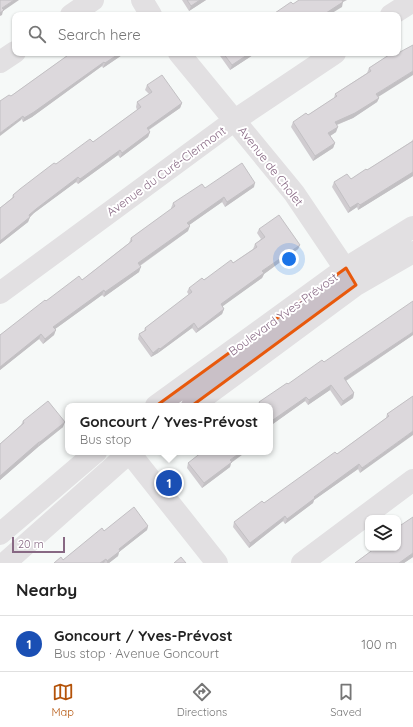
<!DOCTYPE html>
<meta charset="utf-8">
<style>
body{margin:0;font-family:Quicksand,sans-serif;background:#f6f6f6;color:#222}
.controls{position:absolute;right:12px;bottom:12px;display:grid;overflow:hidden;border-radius:8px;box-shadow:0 1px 3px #0004}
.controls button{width:36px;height:36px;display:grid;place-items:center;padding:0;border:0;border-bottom:1px solid #e0e0e0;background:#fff;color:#222;font:20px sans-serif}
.scale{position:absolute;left:12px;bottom:10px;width:53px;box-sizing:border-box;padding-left:4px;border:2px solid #876883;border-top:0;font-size:11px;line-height:14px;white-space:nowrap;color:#876883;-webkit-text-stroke:3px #fff;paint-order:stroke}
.you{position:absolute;left:289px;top:259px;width:14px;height:14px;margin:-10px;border:3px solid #fff;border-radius:50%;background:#1a73e8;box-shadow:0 0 0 6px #1a73e833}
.badge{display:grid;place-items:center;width:26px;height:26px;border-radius:50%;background:#b45309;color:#fff;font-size:13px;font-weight:700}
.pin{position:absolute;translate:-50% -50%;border:2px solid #fff;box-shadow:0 1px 4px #0006}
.popup{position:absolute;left:65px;top:403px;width:208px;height:52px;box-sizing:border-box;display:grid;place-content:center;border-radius:8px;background:#fff;filter:drop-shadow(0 1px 3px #0005);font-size:13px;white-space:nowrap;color:#767676}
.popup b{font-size:15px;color:#222}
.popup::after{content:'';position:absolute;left:50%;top:100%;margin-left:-8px;border:8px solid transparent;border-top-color:#fff}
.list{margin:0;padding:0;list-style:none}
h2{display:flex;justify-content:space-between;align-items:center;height:52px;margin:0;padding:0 16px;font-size:17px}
h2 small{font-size:13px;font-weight:400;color:#767676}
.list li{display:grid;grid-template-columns:26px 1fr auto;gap:12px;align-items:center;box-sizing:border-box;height:56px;padding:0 16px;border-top:1px solid #e0e0e0}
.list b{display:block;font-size:15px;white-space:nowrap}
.list p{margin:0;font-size:13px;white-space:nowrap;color:#767676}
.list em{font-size:13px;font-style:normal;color:#767676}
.icon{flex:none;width:22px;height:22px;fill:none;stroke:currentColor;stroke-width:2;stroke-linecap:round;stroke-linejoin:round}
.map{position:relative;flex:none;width:413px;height:563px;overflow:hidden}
.search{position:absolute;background:#fff;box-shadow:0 1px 3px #0004;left:12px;right:12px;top:12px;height:44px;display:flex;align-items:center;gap:10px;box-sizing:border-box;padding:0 14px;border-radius:8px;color:#767676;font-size:15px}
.sheet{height:108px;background:#fff}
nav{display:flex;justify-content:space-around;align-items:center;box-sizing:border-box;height:56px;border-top:1px solid #e0e0e0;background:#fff;font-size:11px;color:#767676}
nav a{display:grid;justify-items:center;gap:2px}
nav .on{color:#b45309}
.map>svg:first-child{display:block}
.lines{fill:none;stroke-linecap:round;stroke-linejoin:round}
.minor{stroke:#c9c0c7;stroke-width:22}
.wall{fill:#a296a1}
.shaded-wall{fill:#847a83}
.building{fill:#bcafbb;stroke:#847a83}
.marked{fill:none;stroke:#e8590c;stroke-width:3;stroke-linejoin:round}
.labels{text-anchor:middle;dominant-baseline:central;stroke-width:4;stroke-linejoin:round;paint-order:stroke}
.street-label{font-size:12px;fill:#876883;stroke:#fff}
</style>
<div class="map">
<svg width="413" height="563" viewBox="0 0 413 563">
<rect width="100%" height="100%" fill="#f6f9f8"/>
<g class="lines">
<path class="minor" d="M142,0L151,15
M71,15L93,0
M391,15L413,1
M179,53L294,193L356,285
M0,62L15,52
M0,293L235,120L335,53
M156,406L346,268L413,227
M192,406L356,285L413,252
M129,452L217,563
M0,534L96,452
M5,563L130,452
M302,563L413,480"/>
</g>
<path class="wall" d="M182,0H206L189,11Z
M71,53H125L103,68L102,66L32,117L23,122L11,96Z
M218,53H256L230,70Z
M392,53L378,97L379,98L377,102L353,118L337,125L336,132L330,136L335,143L333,148L313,161L291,127L293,122L308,115L334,98L335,94L367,73L369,68Z
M147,85L182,103L180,108L149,130L150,132L148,137L120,158L118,155L78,184L76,182L34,213L30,217L28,222L0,244V208L12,198L13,195L56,164L93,142L137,110L136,107L137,102L149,94L145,90Z
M413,139V176L358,210L357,207L348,213L332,187L334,182L351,179L367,170L412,141Z
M254,187L225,207L222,202L189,225L188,231L140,266L139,272L104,297L102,295L55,329L54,335L43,344L39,339L0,370V335L46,301L82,280L129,243L131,238L172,209L171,208L173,203L205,188Z
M259,229L300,245L298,249L264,274L262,278L222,306L224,309L222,314L196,333L192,328L158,353L151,357L138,339L139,334L144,331L145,328L189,295L187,292L189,288L233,263L253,249L255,244L261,239L257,233Z
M413,335L346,381L354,393L353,398L341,406L330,390L308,405L305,401L270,426V406H258L259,402L324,362Z
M413,396L360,473L358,469L314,500L313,503L285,524L283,521L249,548L233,527L234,522L264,503L337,454L386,418L387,414Z
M23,421L63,427L38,447L0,480V444L21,425Z
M188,463H231L230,467L202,488L187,468Z
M148,526L147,530L119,552L118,556L109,563H54L63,560L104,531Z
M371,548H398L413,557L404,563H355L371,551L370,550Z"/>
<path class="shaded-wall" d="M14,0H19L3,11L2,15L0,16V13L2,8Z
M200,0H206L189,11L191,6Z
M341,0H347L343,2L342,7L329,15H323Z
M120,53H125L103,68L105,63Z
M250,53H256L230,70L232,65Z
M104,62L102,66L32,117L23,122L24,118Z
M413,71V75L375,99L376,94Z
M379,98L377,102L353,118L333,126L335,122Z
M182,103L180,108L145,132L147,128Z
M23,116L21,120L0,136V133Z
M338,127L336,132L327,138L328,133Z
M150,132L148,137L120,158L122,153Z
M335,143L333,148L313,161L315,156Z
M120,150L118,155L78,184L80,179Z
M413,172V176L358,210L360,205Z
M78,177L76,182L34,213L30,217L28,222L0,244V241L36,209Z
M255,183L254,187L225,207L227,202Z
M224,197L222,202L185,228L187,223Z
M358,203L357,207L348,213L350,208Z
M190,226L188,231L136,268L138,263Z
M300,245L298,249L264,274L262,278L219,309L221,304L262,271Z
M141,267L139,272L104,297L105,292Z
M104,290L102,295L51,332L53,327Z
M224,309L222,314L196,333L198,329Z
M194,323L192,328L158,353L160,349Z
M56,330L54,335L43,344L45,339Z
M413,332V335L342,383L344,378Z
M41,334L39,339L0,370V367Z
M159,348L158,353L151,357L153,353Z
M331,385L330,390L308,405L309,400Z
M354,393L353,398L341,406L343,401Z
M306,397L305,401L270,426V422Z
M65,422L63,427L38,447L40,442Z
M413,431V435L360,473L362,468Z
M39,442L38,447L0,480V476Z
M241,452H246L231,463L230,467L202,488L204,483L230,460Z
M359,464L358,469L314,500L313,503L285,524L287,519L314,497Z
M285,516L283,521L249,548L250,543Z
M148,526L147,530L119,552L118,556L109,563H107V561L119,549Z
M413,553V557L404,563H399Z
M106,559L104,563H100Z"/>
<path class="building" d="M0,0H14L2,8L4,10L0,13Z
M187,0H200L191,6Z
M299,0H342L343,2L323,15H272L291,2L293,4Z
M413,45V71L376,94L379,98L355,113L335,122L338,127L328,133L335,143L315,156L293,122L306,113L308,115L337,96L335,94L371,71L369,68L392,53H398V49L400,52Z
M71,53H120L105,63L104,62L34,112L24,118L23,116L0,133V101L9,95L11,96Z
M223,53H250L232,65Z
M162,75L182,103L147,128L150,132L122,153L120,150L80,179L78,177L36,209L29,215L30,217L0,241V208L14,197L13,195L20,189L54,163L56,164L90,139L93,142L141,107L137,102L152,92L147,85Z
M413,141V172L360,205L358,203L350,208L334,182L347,174L351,179L366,169L367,170Z
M242,163L255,183L227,202L224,197L187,223L190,226L138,263L141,267L105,292L104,290L53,327L56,330L45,339L41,334L0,367V335L45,300L46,301L79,276L82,280L132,241L131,238L175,206L173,203L202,184L205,188Z
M279,215L300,245L262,271L264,273L221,304L224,309L198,329L194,323L160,349L159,348L153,353L139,334L146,330L145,328L192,292L189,288L202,278L204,280L231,260L233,263L257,247L255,244L265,237L259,229Z
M413,301V332L344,378L354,393L343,401L331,385L309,400L306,397L270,422V406H259L261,405L259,402L287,383L288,384L322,360L324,362Z
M413,396V431L362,468L359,464L314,497L315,498L287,519L285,516L250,543L234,522L262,501L264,503L335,452L337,454L389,416L387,414Z
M48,401L65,422L40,442H39L0,476V444L24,423L23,421Z
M202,452H241L230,460L232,462L204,483L188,463Z
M134,507L148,526L119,549L120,551L107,561L106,559L100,563H54L61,557L63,560L102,528L104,531Z
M413,517V553L399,563H355L374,549V548H398V527Z
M181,557L186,563H174Z"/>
<path d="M0 0H413V563H0ZM346,268L356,285L129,452L116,435Z" fill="#f6f9f8" fill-opacity=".55" fill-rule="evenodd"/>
<path class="marked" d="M346,268L356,285L129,452L116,435Z"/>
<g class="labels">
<g class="street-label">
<text transform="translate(271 166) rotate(52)">Avenue de Cholet</text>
<text transform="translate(166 171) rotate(-36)">Avenue du Curé-Clermont</text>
<text transform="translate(283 314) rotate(-36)">Boulevard Yves-Prévost</text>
</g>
</g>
</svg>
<div class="controls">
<button><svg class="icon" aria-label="layers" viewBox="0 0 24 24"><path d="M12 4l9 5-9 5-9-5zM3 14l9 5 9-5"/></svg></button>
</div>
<div class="scale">20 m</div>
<div class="you"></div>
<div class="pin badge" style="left:169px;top:483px;background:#1a4fb4">1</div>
<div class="popup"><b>Goncourt / Yves-Prévost</b>Bus stop</div>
<div class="search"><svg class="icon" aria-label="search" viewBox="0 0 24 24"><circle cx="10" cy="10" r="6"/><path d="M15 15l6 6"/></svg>Search here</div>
</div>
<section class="sheet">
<h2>Nearby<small></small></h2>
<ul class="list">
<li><span class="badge" style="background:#1a4fb4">1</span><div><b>Goncourt / Yves-Prévost</b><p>Bus stop · Avenue Goncourt</p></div><em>100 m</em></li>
</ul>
</section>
<nav>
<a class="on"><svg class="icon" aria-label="map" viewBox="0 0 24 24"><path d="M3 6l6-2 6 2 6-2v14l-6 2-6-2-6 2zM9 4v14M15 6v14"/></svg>Map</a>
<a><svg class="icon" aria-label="directions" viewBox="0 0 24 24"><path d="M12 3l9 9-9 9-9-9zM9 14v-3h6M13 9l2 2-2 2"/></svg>Directions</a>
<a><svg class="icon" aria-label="saved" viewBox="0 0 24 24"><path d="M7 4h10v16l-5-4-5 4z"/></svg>Saved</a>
</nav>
